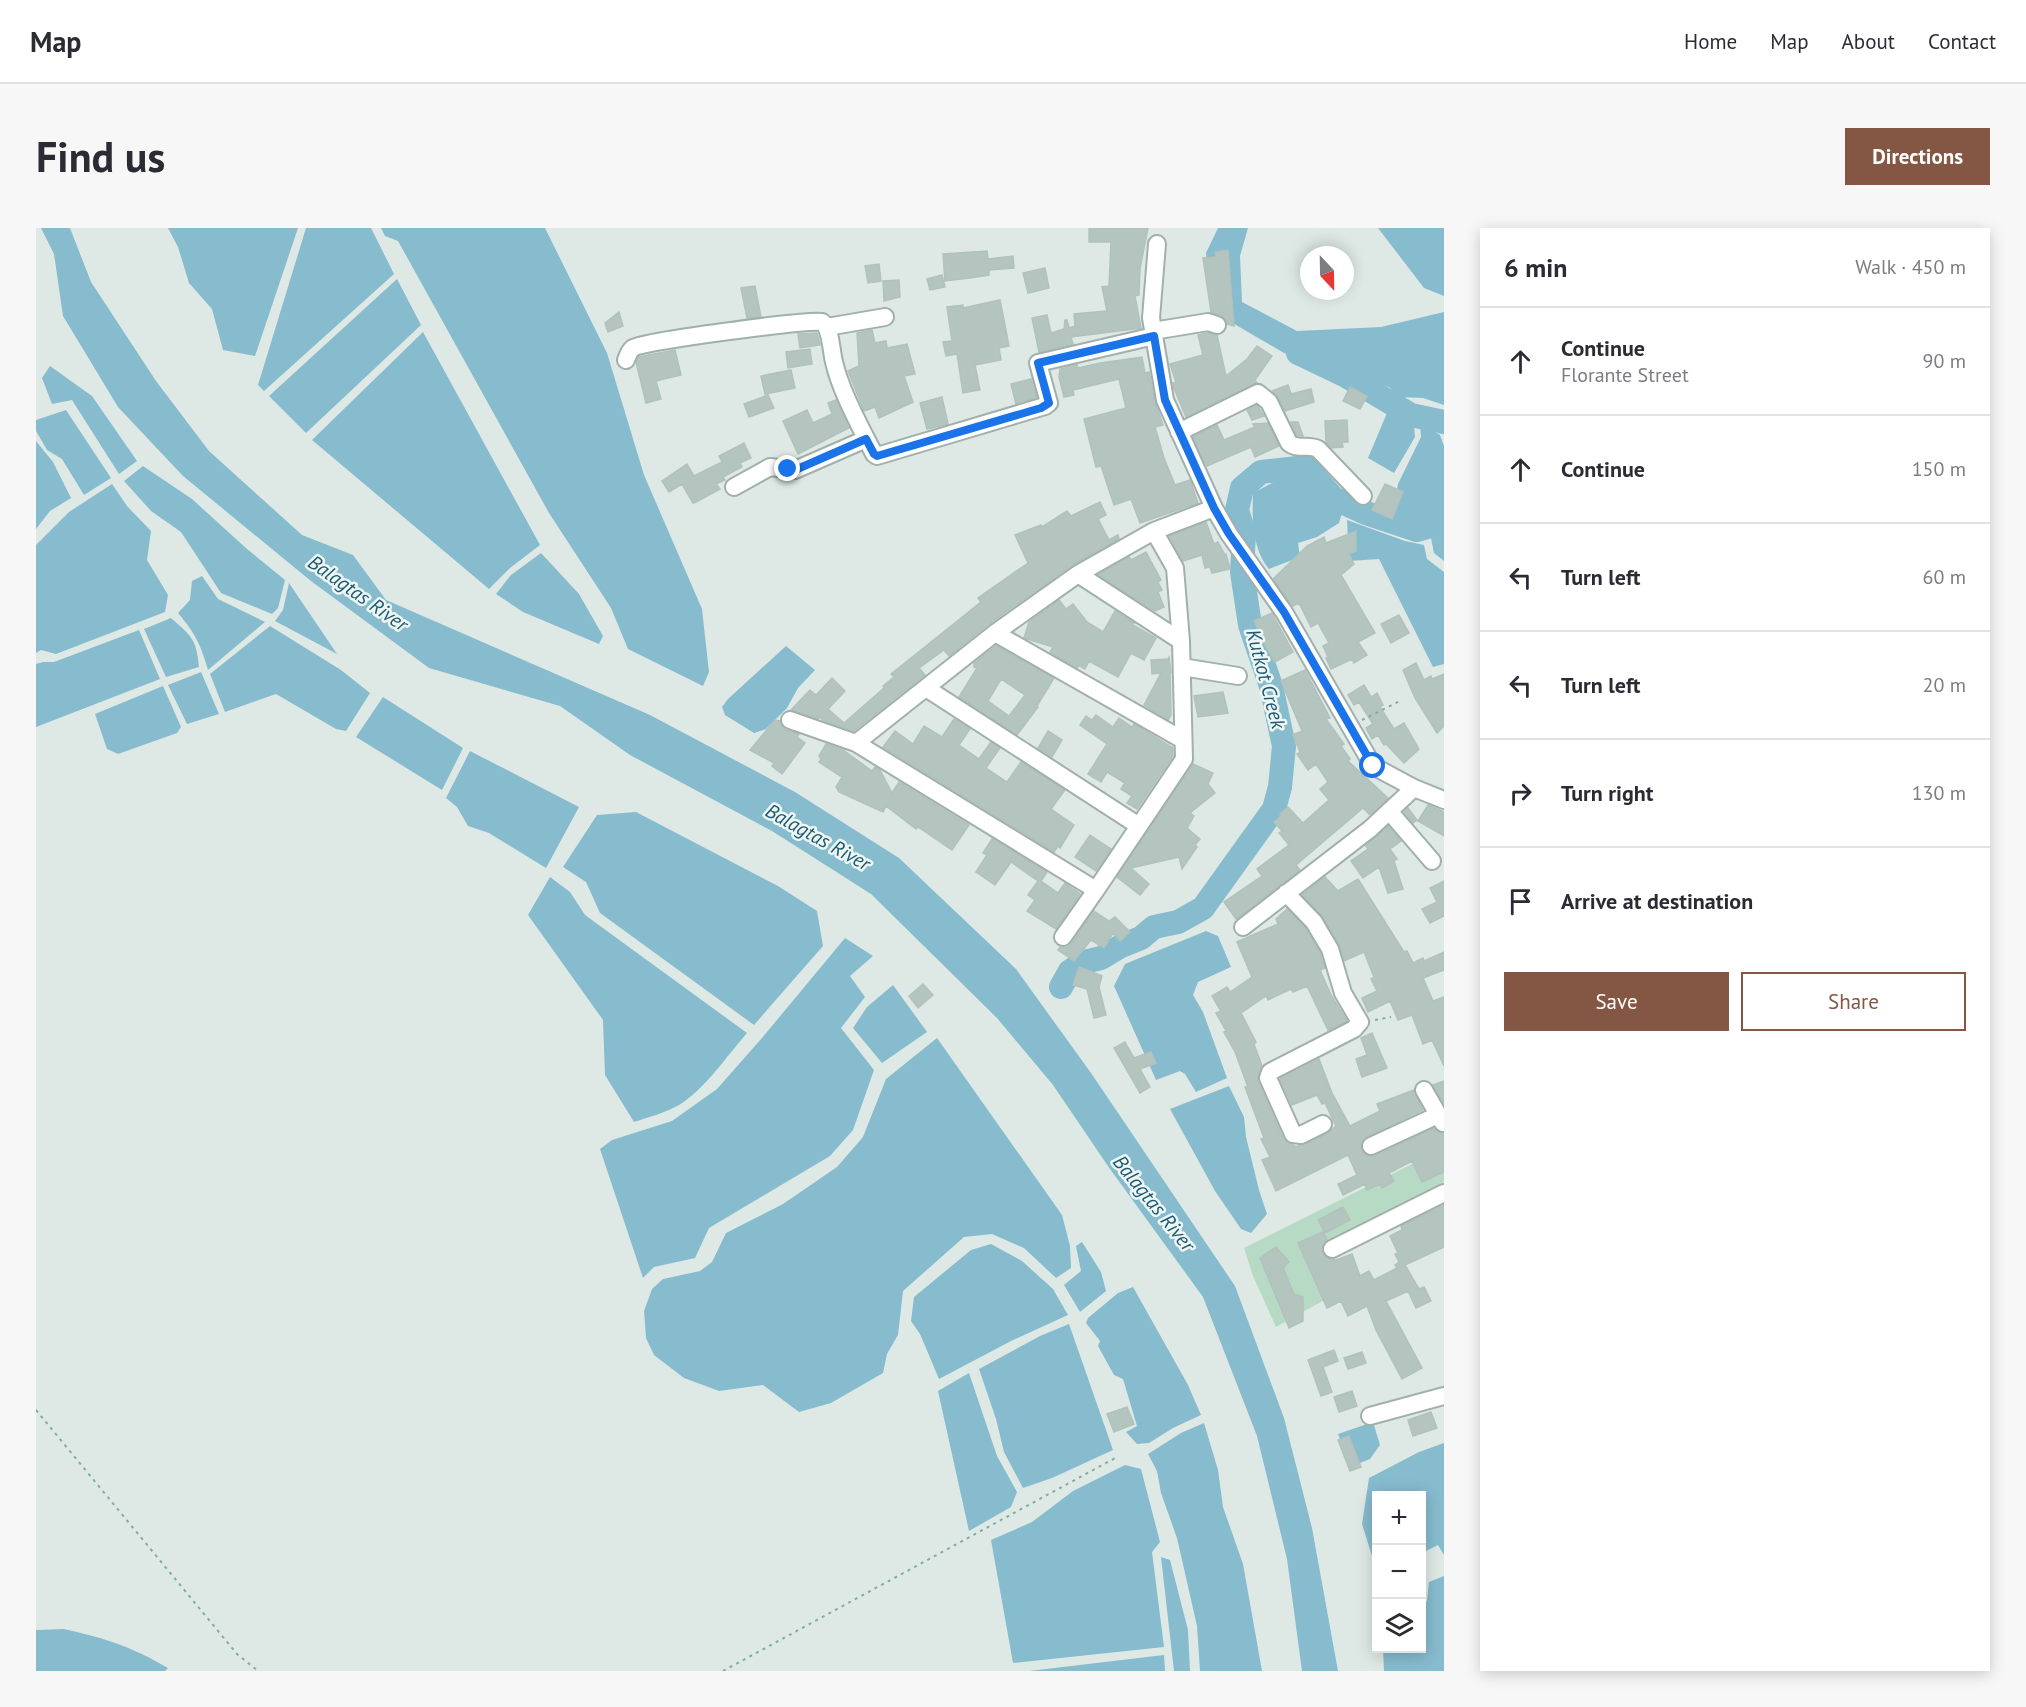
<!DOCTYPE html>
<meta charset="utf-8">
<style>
body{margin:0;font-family:"PT Sans",sans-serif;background:#f7f7f7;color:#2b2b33}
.controls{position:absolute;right:18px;bottom:18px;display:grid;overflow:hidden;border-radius:0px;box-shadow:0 3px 15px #0003}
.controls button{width:54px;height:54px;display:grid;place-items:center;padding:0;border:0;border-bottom:2px solid #e1e1e2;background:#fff;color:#2b2b33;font:30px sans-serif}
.compass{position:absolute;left:1264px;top:18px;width:54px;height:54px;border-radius:50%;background:#fff;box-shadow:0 3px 15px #0003;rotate:158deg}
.stop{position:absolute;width:18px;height:18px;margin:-14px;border:4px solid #1a73e8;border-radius:50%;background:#fff}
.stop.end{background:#1a73e8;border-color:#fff;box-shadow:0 2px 6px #0008}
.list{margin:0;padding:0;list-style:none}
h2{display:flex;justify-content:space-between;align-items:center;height:78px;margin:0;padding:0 24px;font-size:26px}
h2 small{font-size:20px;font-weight:400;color:#7c7c81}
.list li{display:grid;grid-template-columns:39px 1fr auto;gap:18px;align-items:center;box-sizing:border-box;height:108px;padding:0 24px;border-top:2px solid #e1e1e2}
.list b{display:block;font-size:22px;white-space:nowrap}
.list p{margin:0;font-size:20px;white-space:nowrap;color:#7c7c81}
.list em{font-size:20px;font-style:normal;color:#7c7c81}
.actions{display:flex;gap:12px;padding:18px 24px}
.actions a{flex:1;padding:14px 0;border:2px solid #835744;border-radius:0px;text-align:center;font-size:21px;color:#835744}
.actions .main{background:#835744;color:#fff}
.icon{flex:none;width:33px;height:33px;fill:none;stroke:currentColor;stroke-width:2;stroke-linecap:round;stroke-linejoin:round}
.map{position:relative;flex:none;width:1408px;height:1443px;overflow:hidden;border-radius:0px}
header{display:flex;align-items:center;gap:36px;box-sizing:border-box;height:84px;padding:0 30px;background:#fff;border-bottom:2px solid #e1e1e2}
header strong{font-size:28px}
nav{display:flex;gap:33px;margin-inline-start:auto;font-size:21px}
.intro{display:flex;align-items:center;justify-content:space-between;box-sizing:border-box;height:144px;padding:0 36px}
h1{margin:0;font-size:42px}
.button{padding:15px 27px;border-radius:0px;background:#835744;color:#fff;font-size:21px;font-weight:700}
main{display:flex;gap:36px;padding:0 36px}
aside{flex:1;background:#fff;border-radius:0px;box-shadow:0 3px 15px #0003}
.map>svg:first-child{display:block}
.green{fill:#b7dac5}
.water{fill:#87bbce}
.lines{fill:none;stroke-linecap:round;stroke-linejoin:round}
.river{stroke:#87bbce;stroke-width:24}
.building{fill:#b4c4bf;stroke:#b1c2bd;stroke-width:1.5;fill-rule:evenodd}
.minor-casing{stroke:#a1b0ad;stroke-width:20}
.path{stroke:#7faca3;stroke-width:2;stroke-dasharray:3 4.5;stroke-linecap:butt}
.minor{stroke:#fff;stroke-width:16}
.route{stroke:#1a73e8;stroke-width:8}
.labels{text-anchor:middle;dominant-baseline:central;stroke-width:5;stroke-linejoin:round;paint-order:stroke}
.water-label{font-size:20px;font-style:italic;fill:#1d5a72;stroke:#eef6f3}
</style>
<header>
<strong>Map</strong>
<nav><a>Home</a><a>Map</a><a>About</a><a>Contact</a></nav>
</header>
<div class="intro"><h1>Find us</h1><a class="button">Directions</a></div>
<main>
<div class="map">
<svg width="1408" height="1443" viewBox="0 0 1408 1443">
<rect width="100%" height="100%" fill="#dee9e6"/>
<path class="green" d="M1408,920V954L1284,1020L1308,1061L1240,1099L1217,1048L1208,1020Z"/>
<path class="water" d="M5,0H34L55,54L120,153L173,223L266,307L317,327L350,372L614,487L759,564L863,630L980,741L1055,845L1199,1058L1248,1190L1276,1300L1302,1443H1266L1251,1331L1221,1208L1167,1069L1074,941L1017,857L961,790L835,666L736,603L594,527L524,478L393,440L275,353L147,248L82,179L27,88L18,26Z
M132,0H262L219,128L187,122L176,81L153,55L142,19Z
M270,0H335L358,46L228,163L222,157Z
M345,0H509L571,125L608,247L666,381L673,444L667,458L592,421L575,380L513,285L362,13L349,8Z
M1182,0H1212L1204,28L1206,74L1261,103L1345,99L1408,84V177L1387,170L1364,169L1353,159L1248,125L1176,83L1170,25Z
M1342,0H1408V68L1388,60Z
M361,51L385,97L270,205L233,168Z
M387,104L504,317L474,340L453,361L276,212Z
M14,138L56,168L101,233L83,246L36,172L16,176L6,150Z
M30,182L75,250L48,267L26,231L11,222L0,203V192Z
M1351,185L1378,197L1379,209L1358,245L1332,230Z
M1384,195L1404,207L1408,218V283L1396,293L1380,298L1360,289L1357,282L1362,256L1385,209Z
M0,213L17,234L35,270L14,283L0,301Z
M107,238L156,271L211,321L249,352L242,380L236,386L185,365L145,304L115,283L88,253Z
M1263,248L1273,253L1290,276L1306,285L1303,295L1281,309L1262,315L1264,329L1233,341C1216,320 1216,291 1217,265L1238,254Z
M76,256L91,278L115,303L111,332L132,367L129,384L20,426L5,422L0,425V317L33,284Z
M1311,292L1369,313L1388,317L1391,331L1408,344V436L1397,439L1343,331L1313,333Z
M1408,306V333L1398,325L1395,310Z
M505,325L543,366L567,408L563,416L487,384L460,366L475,347Z
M166,348L182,371L229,394L172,442C165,417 159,405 142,385L154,372L156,353Z
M253,355L301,426L239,393L247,382Z
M135,390C156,409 160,410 163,439L130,449L108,401Z
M234,398L305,442L334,465L310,503L300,501L240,466L189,484L174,446Z
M103,402L124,451L0,499V436L7,434H18Z
M750,418L779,442L762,460L751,480L730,501L718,505L689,487L686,479L692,471Z
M165,444L183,486L151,496L132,457Z
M127,458L145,499L141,505L82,526L71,521L59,486Z
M347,469L427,520L406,562L320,509Z
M434,523L543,579L510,640L453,605L432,598L421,579L410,570Z
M600,584L742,658L781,683L787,718L718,797L564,685L550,654L527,639L561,587Z
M514,649L534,664L549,687L711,805C691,828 668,862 643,877C629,885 613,889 598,894L569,847L567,792L492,687Z
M1170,703L1182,708L1195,739L1162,754L1157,767L1167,784L1191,850L1160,864L1149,846L1144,843L1120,852L1078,758L1089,736Z
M809,710L837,728L814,748L829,769L805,800L838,842L817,902L794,928L673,1000L659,1030L618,1039L607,1050L564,921L576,912L636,893L681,861L726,810Z
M857,757L891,804L846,835L817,800L831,779Z
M901,810L1026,987L1034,1018L1035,1040L1020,1050L988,1020L956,1006L928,1009L867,1063L862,1107L851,1126L847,1145L795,1175L763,1184L727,1157L683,1163L648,1150L618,1127L610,1110L608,1083L616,1061L627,1051L664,1043L676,1034L690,1005L747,976L801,939L827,909L850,851Z
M1193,858L1208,889L1210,909L1223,962L1231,986L1215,1005L1205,1001L1179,963L1134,881Z
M1046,1014L1065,1044L1070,1063L1044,1084L1028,1057L1045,1043L1040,1018Z
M955,1016L986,1033L1017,1061L1032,1087L977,1112L903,1151L884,1106L875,1093L878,1069L935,1022Z
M1097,1059L1152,1157L1165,1187L1137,1200L1113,1215L1101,1216L1090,1204L1101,1198L1087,1151L1078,1147L1062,1118L1064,1113L1050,1095L1052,1090L1082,1065Z
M1033,1096L1077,1222L1016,1250L987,1260L968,1224L960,1191L943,1141L1004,1108Z
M933,1145L961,1228L981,1264L975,1279L933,1303L902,1163Z
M1337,1194L1344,1217L1334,1231L1324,1235L1318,1232L1307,1211H1304L1302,1206Z
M1168,1195L1182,1242L1187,1279L1207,1336L1226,1443H1164L1161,1398L1141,1310L1125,1265L1121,1243L1112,1226L1145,1205Z
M1408,1215V1327L1402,1317L1386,1325V1268H1340V1354L1337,1331L1326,1296L1333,1250L1383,1224Z
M1089,1237L1105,1241L1124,1314L1116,1324L1128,1419L977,1435L955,1312L996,1294L1037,1263Z
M1125,1329L1134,1332L1152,1402L1154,1443H1138Z
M1408,1348V1443H1348L1347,1421L1386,1420V1384L1391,1372L1393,1354Z
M28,1401C69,1410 96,1419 132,1440L129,1443H0V1402Z
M1128,1427L1129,1443H993Z"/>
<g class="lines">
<path class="river" d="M1262,125L1310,148L1375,187L1408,194
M1025,759L1034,743L1048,734L1065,730L1085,718L1105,710L1118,699L1142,694L1167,680L1238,581L1244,559L1248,518L1235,458L1214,397L1206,344L1208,305L1201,282L1206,260L1225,244L1270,239L1297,270L1330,285L1381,302L1408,294"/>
</g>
<path class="building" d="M1053,0H1112L1104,41L1103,67L1099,68L1105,100L1035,109L1037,116L1003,124L996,90L1011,87L1015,105L1028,101L1029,92H1031L1033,100L1039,98L1038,86L1071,83L1066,59L1073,58L1075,14H1053Z
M1192,22L1198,98L1191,96L1189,91L1185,87L1175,84L1167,30L1180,29L1179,24Z
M951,23L952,31L977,28L978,40L953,42V47L934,50L909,53L907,26Z
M843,36L845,53L832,55L829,38Z
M1009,40L1013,60L992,65L987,45Z
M906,47L909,59L894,62L891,51Z
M863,52L864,69L848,73L847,53Z
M719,58L725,89L711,90L705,60Z
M964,72L973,118L963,120L965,132L939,137L944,162L927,165L921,126L910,128L907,114L916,113L911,79L927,77V80Z
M583,84L587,98L572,104L569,95Z
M836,102L839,115L850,113L851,120L871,116L879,146L868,148L877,174L843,190L839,179L828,183L812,143L823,138L821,105Z
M781,105L784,117L764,120L762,106Z
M1171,105L1181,107L1190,148L1211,131L1221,118L1236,128L1219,152L1221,155L1150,189L1137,158V155L1140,154L1134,136L1167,127L1162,107Z
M774,121L776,136L752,140L750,124Z
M639,122L645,147L620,153L625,171L610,175L600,134L602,129Z
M1106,129L1109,145L1113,144L1119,174L1127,197L1119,199L1128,230L1139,257L1154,252L1162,275L1104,295L1095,271L1078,277L1065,238L1060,239L1048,191L1090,180L1083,151L1037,162L1038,167L1028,169L1023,149L1024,141L1041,137L1042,140L1064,135Z
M755,142L759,160L729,166L725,148Z
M995,151L1001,170L980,176L975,156Z
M1252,157L1255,166L1275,161L1278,174L1249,183L1242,169L1236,163Z
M1314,159L1331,168L1324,181L1307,173Z
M732,167L738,180L713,189L708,176Z
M906,169L912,196L891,201L884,175Z
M800,172L813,200L762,226L747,193L771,182L777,195L796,186L792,175Z
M1221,177L1228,188L1216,192L1211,182Z
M1311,192L1312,214H1306L1307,219L1295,220L1290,214L1289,193Z
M1255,194H1262L1267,208H1261Z
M1232,195L1243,218L1219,229L1215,219L1171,238L1157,209L1181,197L1188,212L1219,199L1217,196Z
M708,215L715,230L704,235L706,239L687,249L689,252L680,256L684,261L660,274L657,275L646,256L633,264L626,253L651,236L658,248L686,234L683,228Z
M1349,256L1367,264L1356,291L1336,282Z
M1064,274L1070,287L1062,291L1073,312L1082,307L1083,311L1036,337L953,396L913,428L908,422L883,440L889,447L818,503L787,492L784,489L782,491L755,482L774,462L780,467L796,450L809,463L792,481L808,495L848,460L847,458L858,449L855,446L945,374L942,370L992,335L979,307L1005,297L1006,299L1031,283L1035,288Z
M1170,294L1178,316L1182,314L1189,327L1190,326L1194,341L1176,345L1174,339L1169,340L1166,327L1147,333L1133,308Z
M1320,303V323L1313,326L1318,336L1305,347L1339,405L1322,414L1331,427L1318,435L1316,431L1295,441L1290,430L1292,429L1287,418L1293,415L1282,395L1275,399L1263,375L1257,378L1237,351L1271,318L1288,309L1290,315Z
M1110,324L1125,352L1122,354L1126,362L1122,364L1128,379L1119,383L1062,347L1093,329L1095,332Z
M1023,372L1030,381L1037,376L1051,394L1067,404L1079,383L1098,395L1095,396L1120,410L1108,432L1095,425L1082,449L1053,433L1049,441L1042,437L1041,440L1014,424L1017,419L988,410L993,394Z
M1236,385L1257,424L1239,434L1229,417L1218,393Z
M1363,387L1373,405L1355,415L1345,396Z
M960,418L1018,450L1001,478L1002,479L981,507L923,469L941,440L938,439V435ZM965,451L989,467L973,488L952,473Z
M1133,429L1135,445H1134L1135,487L1132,492L1108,477L1125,445L1116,446L1115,432L1132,431Z
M1380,435L1388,452L1395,448L1396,451L1408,446V498L1401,505L1379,470L1367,442Z
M1269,442L1294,490L1290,491L1308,516L1305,518L1314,531L1312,533L1352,570L1334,587L1327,580L1260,637L1264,642L1200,691L1188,674L1226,648L1221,641L1253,617L1243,605L1246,603L1238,594L1245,588L1244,586L1252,579L1267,595L1293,572L1284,561L1292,554L1280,536L1272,542L1261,526L1264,524L1257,507L1266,503L1245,453Z
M1328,457L1335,469L1341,465L1347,477L1344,479L1358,501L1368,495L1383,521L1368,535L1350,516L1348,517L1342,507L1336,511L1330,500L1337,496L1323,474L1318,477L1312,467Z
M1187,464L1192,485L1162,489L1158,468Z
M1060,487L1077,499L1083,490L1096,499L1098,496L1137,520V528L1101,581L1091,575L1096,568L1085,561L1089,555L1071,544L1065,554L1052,546L1071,516L1044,497L1050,488L1056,492Z
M918,491L934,501L923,517L943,531L955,514L964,520L950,540L971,554L985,534L1029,562L1015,581L1038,597L1024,620L1022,618L1018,624L847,519L859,503L877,516L888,498L906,509Z
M739,492L744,493L746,498L750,502L763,506L761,509L769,515L746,546L736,538L738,535L714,522Z
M1012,503L1026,512L1016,529L1002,520Z
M790,516L807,522L836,543L839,539L844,542L856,565L863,554L933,597L916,622L882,599L880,601L850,578L847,584L803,564L800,559L806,549L783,534L785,531L783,528Z
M1157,536L1177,545L1172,556L1179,565L1154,585L1158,588L1151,600L1164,611L1159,617L1161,619L1146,641L1143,629L1095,640L1113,656L1104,667L1081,649Z
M1392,577L1408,584V608L1382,593Z
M1372,580L1381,592L1377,595L1368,584Z
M1352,598L1365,613L1354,621L1361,631L1358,633L1367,661L1352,665L1343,639L1327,650L1315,633L1332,621L1330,618Z
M1054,607L1075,621L1060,643L1039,629Z
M956,611L1011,644L1005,653L1022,665L1029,655L1044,666L1020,701L991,683L999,672L992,667L1002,653L975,634L959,657L940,644L951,627L947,625Z
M1289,649L1302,663L1322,651L1368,724L1371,723L1377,735L1387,730L1388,733L1408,724V742L1387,750L1397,773L1408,769V838L1396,812L1387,816L1376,787L1362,792L1354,773L1332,784L1326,770L1341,763L1335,751L1338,749L1328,724L1308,733L1303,716L1287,689L1266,667Z
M1408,653V688L1394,695L1386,681L1401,674L1394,660Z
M1251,681L1270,700L1284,725L1289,740L1284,742L1295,767L1311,793L1292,802L1271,758L1257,764L1255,761L1232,772L1230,768L1205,785L1220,814L1218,816L1226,838L1222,847V854L1247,910L1260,919L1292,905L1300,898L1289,875L1286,876L1281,867L1256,877L1244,851L1283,831L1296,865L1314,898L1344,883L1341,876L1378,862L1387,882L1330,909L1325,918L1329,926L1333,928H1339L1398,900L1402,904L1408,905V944L1386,954L1376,933L1353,945L1358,953L1346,960L1344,956L1331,962L1329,956L1307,967L1302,956L1321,947L1312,927L1240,963L1226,932L1234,929L1225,911L1228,910L1209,859H1212L1199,824L1188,804L1190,803L1180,785L1185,783L1176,768L1191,759L1194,764L1216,749L1201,714L1242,696L1240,691Z
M1058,683L1073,693L1079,689L1094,704L1084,713L1077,705L1068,720L1055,712L1038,733L1022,722L1024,719H1031L1036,715Z
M1043,739L1066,748L1063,759L1070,787L1058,790L1051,761L1037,757Z
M887,756L897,767L882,780L873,768Z
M1336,805L1351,840L1326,849L1320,831L1331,827L1325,810Z
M1089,814L1098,830L1115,824L1120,835L1104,841L1114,859L1104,865L1078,820Z
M1408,853V876L1397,857Z
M1408,977V1019L1369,1037L1383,1061L1388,1059L1395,1073L1380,1080L1372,1063L1350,1073L1386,1140L1366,1151L1340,1102L1331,1078L1312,1088L1305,1073L1291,1080L1262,1015L1287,1004L1291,1012L1286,1021L1290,1029L1300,1032L1316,1026L1324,1048L1333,1043L1338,1052L1361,1040L1359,1037L1363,1034L1359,1026L1362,1025L1354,1008L1366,1002L1365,998Z
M1307,979L1314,992L1289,1005L1282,992Z
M1240,1019L1253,1034L1247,1040L1258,1066L1267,1069V1093L1253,1100L1224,1030Z
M1298,1122L1302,1133L1287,1139L1296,1164L1285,1168L1272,1132Z
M1326,1124L1330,1135L1312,1141L1308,1130Z
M1316,1163L1321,1178L1303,1184L1298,1169Z
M1091,1179L1098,1196L1078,1204L1071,1186Z
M1395,1184L1401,1200L1377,1208L1372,1192Z
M1313,1208L1325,1239L1314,1243L1302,1212Z"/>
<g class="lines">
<g class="minor-casing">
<path id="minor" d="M1121,16L1115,90L1129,172L1178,280L1193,306L1248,384L1337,538L1378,560L1408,572
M791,99L849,89
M1117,103L1172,94L1181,97
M590,132C592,127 593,123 597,120C607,113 770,92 786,94C795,100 795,122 798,134C805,164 824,198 838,226L841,228L1009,178L1013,175L1002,135L1118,108
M1143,204L1222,165L1233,174L1253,215C1261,222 1273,216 1282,221L1327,268
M698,259L734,239L759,242L830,211
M1118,303L1139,340L1145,413L1148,531L1060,662L820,515L959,405L1042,346L1118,303L1178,280
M1042,346L1145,413
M959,405L1147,512
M1146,439L1202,448
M890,460L1103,598
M754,492L820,515
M1353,583L1396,633
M1250,665L1278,694L1285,706L1294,721L1307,765L1324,794L1318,801L1234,844L1232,850L1257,906L1265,907L1287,896
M1207,699L1334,601L1378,560
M1027,709L1060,662
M1388,862L1407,895
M1335,918L1402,887
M1296,1021L1408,965
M1334,1188L1408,1168"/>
</g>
<path class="path" d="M1326,492L1364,473
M1339,792L1355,789
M0,1182L201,1426L222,1443
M687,1443L1081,1229"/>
<use href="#minor" class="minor"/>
</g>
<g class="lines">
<path class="route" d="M752,241L759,242L830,211L838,226L841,228L1005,180L1013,175L1002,135L1118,108L1129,172L1178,280L1193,306L1248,384L1337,538"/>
</g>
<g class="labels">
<g class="water-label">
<text transform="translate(322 365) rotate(35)">Balagtas River</text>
<text transform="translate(1230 451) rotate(75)">Kutkot Creek</text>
<text transform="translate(782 609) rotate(29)">Balagtas River</text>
<text transform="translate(1118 975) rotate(51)">Balagtas River</text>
</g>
</g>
</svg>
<div class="controls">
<button>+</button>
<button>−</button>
<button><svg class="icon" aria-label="layers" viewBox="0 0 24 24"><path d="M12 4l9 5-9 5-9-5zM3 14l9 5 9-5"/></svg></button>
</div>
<svg class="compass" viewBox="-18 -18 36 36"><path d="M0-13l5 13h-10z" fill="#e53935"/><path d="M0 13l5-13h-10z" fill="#7c7c81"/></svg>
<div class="stop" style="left:1337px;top:538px"></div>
<div class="stop end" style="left:752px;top:241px"></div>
</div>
<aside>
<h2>6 min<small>Walk · 450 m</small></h2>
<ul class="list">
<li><svg class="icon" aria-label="ahead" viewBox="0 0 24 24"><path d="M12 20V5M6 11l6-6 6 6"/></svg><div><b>Continue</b><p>Florante Street</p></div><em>90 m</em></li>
<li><svg class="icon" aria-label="ahead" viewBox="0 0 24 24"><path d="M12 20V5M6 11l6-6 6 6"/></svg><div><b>Continue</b></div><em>150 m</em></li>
<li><svg class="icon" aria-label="left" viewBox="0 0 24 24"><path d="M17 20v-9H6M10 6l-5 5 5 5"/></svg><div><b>Turn left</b></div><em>60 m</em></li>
<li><svg class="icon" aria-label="left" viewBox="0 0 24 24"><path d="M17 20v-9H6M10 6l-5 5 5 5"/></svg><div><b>Turn left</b></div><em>20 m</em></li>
<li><svg class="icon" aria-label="right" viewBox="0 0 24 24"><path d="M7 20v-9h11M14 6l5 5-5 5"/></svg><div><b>Turn right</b></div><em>130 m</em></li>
<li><svg class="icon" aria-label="arrive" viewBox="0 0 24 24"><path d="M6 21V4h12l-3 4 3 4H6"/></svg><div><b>Arrive at destination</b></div></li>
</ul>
<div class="actions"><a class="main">Save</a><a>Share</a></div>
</aside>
</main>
